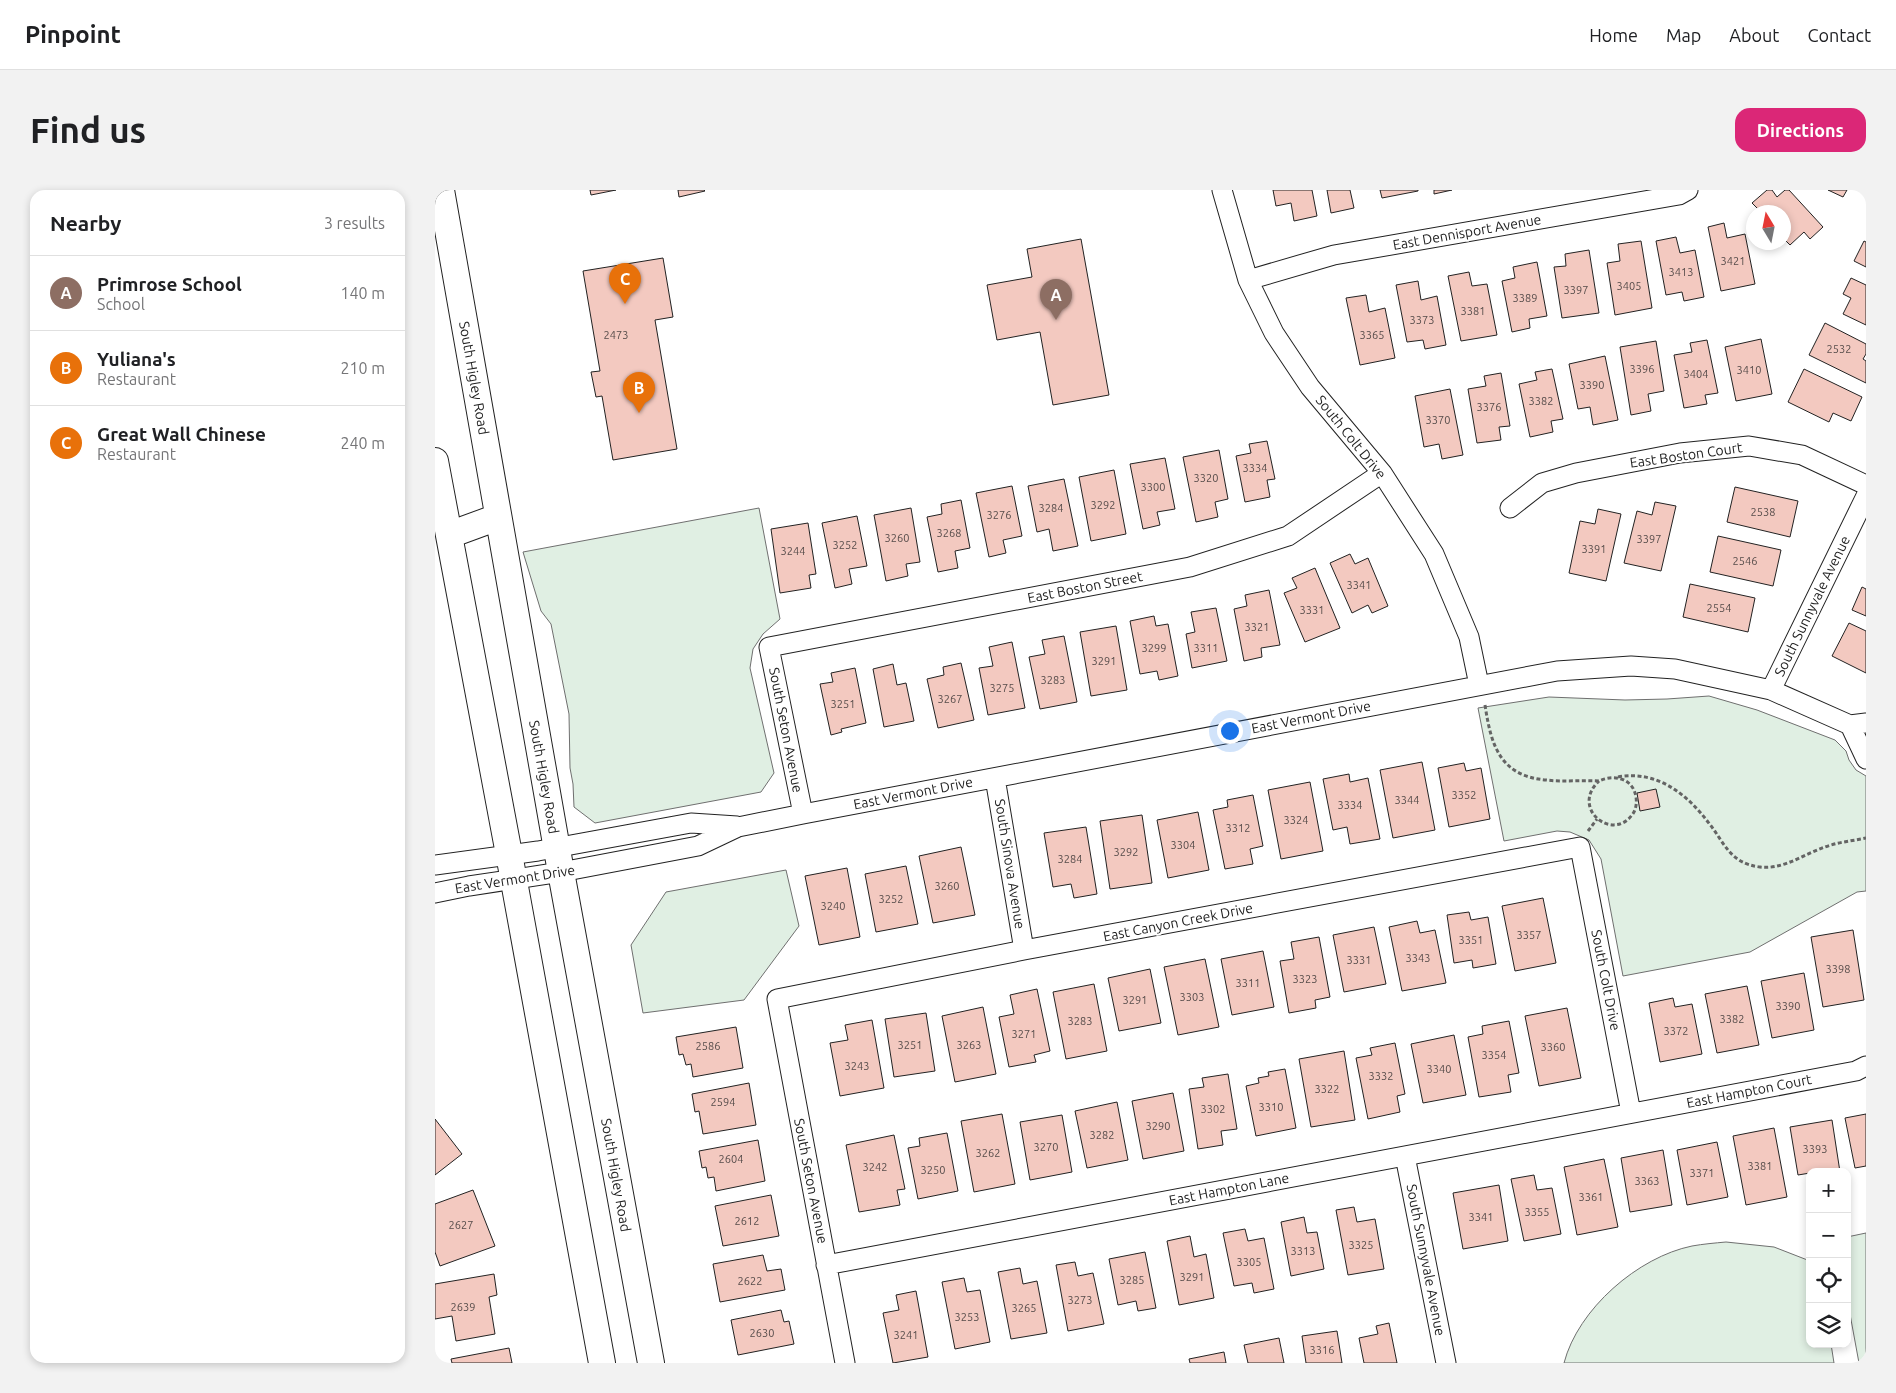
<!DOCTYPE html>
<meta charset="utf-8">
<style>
body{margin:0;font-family:Ubuntu,sans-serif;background:#f2f2f2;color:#202124}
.controls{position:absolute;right:15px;bottom:15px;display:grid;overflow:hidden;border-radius:10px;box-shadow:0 2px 8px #0003}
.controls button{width:45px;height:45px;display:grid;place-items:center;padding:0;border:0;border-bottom:1px solid #e0e0e0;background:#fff;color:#202124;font:25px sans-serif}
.compass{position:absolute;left:1311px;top:15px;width:45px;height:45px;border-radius:50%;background:#fff;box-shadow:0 2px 8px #0003;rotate:350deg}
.you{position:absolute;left:794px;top:540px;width:18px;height:18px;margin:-12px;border:4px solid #fff;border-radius:50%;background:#1a73e8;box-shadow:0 0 0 8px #1a73e833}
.badge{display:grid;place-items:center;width:32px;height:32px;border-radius:50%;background:#db2777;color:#fff;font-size:16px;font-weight:700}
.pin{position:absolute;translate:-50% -41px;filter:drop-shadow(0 1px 2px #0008)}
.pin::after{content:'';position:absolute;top:26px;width:18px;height:15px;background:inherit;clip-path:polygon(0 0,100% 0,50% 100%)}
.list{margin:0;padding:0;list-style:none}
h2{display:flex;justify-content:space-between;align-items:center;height:65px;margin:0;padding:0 20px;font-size:21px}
h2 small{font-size:16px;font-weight:400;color:#757577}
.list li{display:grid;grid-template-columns:32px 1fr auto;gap:15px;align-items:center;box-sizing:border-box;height:75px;padding:0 20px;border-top:1px solid #e0e0e0}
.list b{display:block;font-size:19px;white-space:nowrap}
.list p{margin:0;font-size:16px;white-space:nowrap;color:#757577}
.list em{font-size:16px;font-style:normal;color:#757577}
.icon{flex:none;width:28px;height:28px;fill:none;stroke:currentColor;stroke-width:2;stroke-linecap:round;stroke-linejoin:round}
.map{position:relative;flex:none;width:1431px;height:1173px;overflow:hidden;border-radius:15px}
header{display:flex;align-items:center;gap:30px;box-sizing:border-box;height:70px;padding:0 25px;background:#fff;border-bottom:1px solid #e0e0e0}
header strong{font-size:24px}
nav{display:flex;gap:28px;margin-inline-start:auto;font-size:18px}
.intro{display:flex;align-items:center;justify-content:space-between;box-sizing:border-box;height:120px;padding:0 30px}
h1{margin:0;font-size:35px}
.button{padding:12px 22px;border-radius:15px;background:#db2777;color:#fff;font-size:18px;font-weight:700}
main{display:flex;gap:30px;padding:0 30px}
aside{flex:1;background:#fff;border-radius:15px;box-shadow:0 2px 8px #0003}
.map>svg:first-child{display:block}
.green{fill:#e0efe3;stroke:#6f6f6f}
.building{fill:#f3c9c0;stroke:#222}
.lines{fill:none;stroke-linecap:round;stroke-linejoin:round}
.street-casing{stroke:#222;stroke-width:21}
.secondary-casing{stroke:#222;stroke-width:28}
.path{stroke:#646464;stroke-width:3;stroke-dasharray:4 2.5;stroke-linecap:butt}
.street{stroke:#fff;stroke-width:19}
.secondary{stroke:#fff;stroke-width:26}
.labels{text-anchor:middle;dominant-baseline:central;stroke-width:4;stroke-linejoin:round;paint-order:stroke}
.number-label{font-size:11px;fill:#564c4a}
.street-label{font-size:14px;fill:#222;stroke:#fff}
</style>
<header>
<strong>Pinpoint</strong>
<nav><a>Home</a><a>Map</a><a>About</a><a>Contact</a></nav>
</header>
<div class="intro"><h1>Find us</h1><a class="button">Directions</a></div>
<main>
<aside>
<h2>Nearby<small>3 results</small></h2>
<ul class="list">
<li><span class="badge" style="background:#8d6e63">A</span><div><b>Primrose School</b><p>School</p></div><em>140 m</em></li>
<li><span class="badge" style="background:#e8710a">B</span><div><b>Yuliana's</b><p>Restaurant</p></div><em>210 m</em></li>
<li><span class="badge" style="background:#e8710a">C</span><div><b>Great Wall Chinese</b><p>Restaurant</p></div><em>240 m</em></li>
</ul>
</aside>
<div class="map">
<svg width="1431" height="1173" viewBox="0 0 1431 1173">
<rect width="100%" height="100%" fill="#fff"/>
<path class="green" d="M324,318L345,429L328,444L318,459L315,478L339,583L326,602L160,633L139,617L138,594L135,578L134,524L116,434L106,421L88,362Z
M1274,506L1322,520L1400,550L1411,561L1414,570L1421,580L1431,586V701L1422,702L1315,762L1188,786L1166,669L1154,650L1135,642L1122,641L1069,651L1043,518L1114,507L1190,510L1232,509Z
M351,680L364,736L309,810L208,823L196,755L231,702Z
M1431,1043V1173H1424L1412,1108V1047Z
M1291,1052L1339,1057L1375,1071V1154H1396L1399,1173H1129C1143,1119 1203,1067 1257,1056C1268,1054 1280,1053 1291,1052Z"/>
<path class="building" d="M155,0H181L156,5Z
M243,0H269L270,1L244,7Z
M838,0H877L882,26L859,31L856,13L841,16Z
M892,0H915L919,18L896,23Z
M945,0H983V1L947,8Z
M999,0H1017L999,4Z
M1332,0H1337L1342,7L1350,0H1354L1388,37L1375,49L1369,42L1355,55L1348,48V22H1326L1317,13Z
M1393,0H1412L1408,7Z
M1289,33L1292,48L1310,44L1320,94L1286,101L1273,37Z
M1241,47L1245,63L1260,60L1269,107L1249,111L1247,102L1231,105L1221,51Z
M646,49L674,205L618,215L605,142L562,150L552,95L597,87L592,59Z
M1206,51L1217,118L1180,125L1172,73L1185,71L1183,54Z
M1429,51L1431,52V77L1419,71Z
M1154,60L1164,123L1127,128L1119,77L1131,76L1130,64Z
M228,68L238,127L220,130L242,259L178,270L167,206L161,207L156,182L165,181L148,81Z
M1102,72L1112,126L1094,129L1095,138L1077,142L1067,91L1080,88L1078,77Z
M1034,82L1037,96L1052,94L1062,145L1026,151L1013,86Z
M1416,88L1431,95V135L1408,124L1416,108L1408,104Z
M983,91L986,110L1002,106L1011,155L990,159L988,150L972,152L961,95Z
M931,105L934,122L950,118L960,168L925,175L911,108Z
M1390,133L1431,154V164L1428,169L1431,171V193L1374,165Z
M1326,149L1337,204L1301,211L1290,157Z
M1272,150L1283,203L1270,205L1272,214L1249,218L1239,165L1257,162L1255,153Z
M1221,151L1229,201L1213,204L1216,221L1196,225L1185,157Z
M1170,166L1183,230L1158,235L1155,217L1143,219L1134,174Z
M1117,179L1128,229L1116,231L1118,242L1095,247L1084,194L1102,190L1100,182Z
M1369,179L1427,207L1416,231L1398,223L1394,232L1353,212Z
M1066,183L1075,236L1064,237L1066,250L1042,253L1033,199L1051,196L1049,186Z
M1015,199L1028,265L1007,269L1004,254L989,257L980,206Z
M832,251L840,289L832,290L835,307L810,312L801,266L816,263L814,254Z
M784,260L793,309L780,312L783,327L761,332L748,267Z
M730,268L740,319L722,322L725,335L708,339L695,274Z
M679,280L691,344L656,351L644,287Z
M629,289L643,356L618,361L614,339L602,342L593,296Z
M577,296L587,346L568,350L571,363L554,367L541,303Z
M1300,297L1363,311L1355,347L1292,332Z
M526,310L535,358L520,361L523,378L503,382L492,327L507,324L506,314Z
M1220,312L1241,316L1226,381L1189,373L1202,321L1217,325Z
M476,318L485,372L471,374L473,386L451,391L439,325Z
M1163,319L1186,324L1171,391L1134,383L1145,331L1160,334Z
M422,326L432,376L414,379L417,394L400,398L387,333Z
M373,333L381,384L374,385L376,398L345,403L336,339Z
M1283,346L1346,360L1338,396L1275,382Z
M915,364L920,374L933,368L953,416L937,423L933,415L917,423L895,373Z
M880,378L905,438L870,452L849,403L862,398L857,388Z
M1255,394L1320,408L1313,442L1248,427Z
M1427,397L1431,399V426L1417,420Z
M834,400L845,455L826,458L827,467L809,471L799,419L812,416L810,405Z
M781,418L792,471L757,478L751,444L760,442L756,422Z
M719,426L721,436L733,434L743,486L724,490L722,481L705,484L695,431Z
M1414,433L1431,441V483L1397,466Z
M681,436L692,500L656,506L645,442Z
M629,446L642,512L605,519L594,467L610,464L607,450Z
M577,452L590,518L553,525L544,478L558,476L554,457Z
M526,473L539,530L503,538L492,489L509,485L508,477Z
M458,474L462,495L471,493L479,531L449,537L438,479Z
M420,478L431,533L406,539L407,542L396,545L385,494L398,492L396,483Z
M987,572L1000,640L958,648L945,580Z
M1029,573L1031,581L1046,578L1055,629L1014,637L1003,578Z
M914,584L915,592L933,588L945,649L915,654L912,637L898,640L888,589Z
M875,592L888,661L846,669L833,600Z
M1221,599L1225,617L1205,621L1202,603Z
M818,605L828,656L815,659L818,674L790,679L778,620L793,617L792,610Z
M763,622L774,680L733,688L722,630Z
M707,625L717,693L675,699L665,631Z
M651,637L662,704L639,708L636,694L618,697L609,643Z
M526,657L540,725L498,733L484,666Z
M471,676L483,734L441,742L430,684Z
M412,678L425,747L384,755L370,686Z
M1108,708L1121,773L1080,781L1067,716Z
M1034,722L1036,730L1053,727L1061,774L1038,778L1037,770L1019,773L1012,725Z
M982,731L985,743L1000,740L1011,793L967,801L954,737Z
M939,737L951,794L909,802L898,745Z
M1418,740L1429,810L1388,817L1376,747Z
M884,747L895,807L880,810L881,818L854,823L845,771L859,769L856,752Z
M828,761L839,817L797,825L786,769Z
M770,769L784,837L743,845L729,777Z
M715,779L726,833L684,841L673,788Z
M1369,783L1379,840L1337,848L1326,791Z
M659,794L672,861L631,869L618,802Z
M1312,796L1324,855L1282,863L1270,804Z
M602,799L615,861L599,865L601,872L574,877L564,827L579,824L575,805Z
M1238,808L1240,817L1257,814L1267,864L1225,872L1214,813Z
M548,817L561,884L520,892L507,826Z
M1132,818L1146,888L1104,896L1090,826Z
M491,823L500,881L459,887L450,829Z
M437,830L449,898L405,906L395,853L413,850L410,835Z
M1074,831L1084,883L1073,885L1076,902L1044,907L1033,847L1048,844L1047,836Z
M301,837L308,878L258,887L256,874L251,875L248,864L244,865L241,847Z
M1019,845L1031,905L988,913L976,854Z
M960,853L970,904L962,906L965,922L933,929L921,868L937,865L935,858Z
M909,861L920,930L876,937L864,869Z
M850,879L861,938L821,946L811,896L824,893L823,888L834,886L833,882Z
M793,884L802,939L786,941L788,955L763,959L754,899L769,897L767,888Z
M314,893L321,935L268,944L264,921L260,922L257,904Z
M738,903L749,961L708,969L697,911Z
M682,912L693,970L652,978L640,921Z
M567,924L580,994L539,1002L526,931Z
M1431,924V976L1420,978L1410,928Z
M627,925L637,982L595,990L585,932Z
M0,929L27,964L0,985Z
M1397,930L1405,982H1375V983L1363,985L1355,937Z
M1339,938L1352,1007L1311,1015L1298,946Z
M512,943L523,1001L483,1009L473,958L485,956L484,948Z
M459,945L470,999L462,1000L465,1015L424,1022L411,955Z
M323,950L330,991L281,1001L279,987L273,988L271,977L267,978L264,961Z
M1282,952L1293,1007L1252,1015L1242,960Z
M1228,960L1237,1015L1195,1022L1186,968Z
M1169,969L1183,1037L1142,1045L1129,977Z
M1099,985L1102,1000L1117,998L1126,1044L1089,1051L1076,989Z
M1064,995L1073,1051L1028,1059L1018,1003Z
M38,1000L60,1056L5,1076L0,1062V1014Z
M336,1005L344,1046L288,1056L280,1016Z
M919,1017L922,1032L940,1029L949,1079L913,1085L901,1020Z
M869,1027L872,1043L882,1042L889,1079L856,1086L846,1032Z
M810,1039L813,1051L829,1048L839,1099L819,1103L817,1093L799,1096L788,1043Z
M755,1046L759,1067L771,1064L779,1108L744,1115L732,1051Z
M710,1062L721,1118L703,1121L701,1111L683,1115L674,1069Z
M328,1065L332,1081L346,1079L350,1100L285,1112L278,1074Z
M640,1072L643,1086L658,1083L669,1134L633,1141L621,1075Z
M585,1078L588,1094L602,1091L612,1143L576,1149L563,1082Z
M59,1084L62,1105L54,1107L60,1144L21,1151L17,1126L0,1129V1094Z
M529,1088L532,1102L545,1100L555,1152L520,1159L507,1092Z
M481,1101L493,1167L458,1173L448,1123L464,1120L461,1105Z
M346,1120L349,1132L354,1131L359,1154L303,1165L296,1130Z
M954,1133L962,1173H929L924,1148L943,1144L941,1136Z
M902,1141L907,1173H871L867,1146Z
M844,1148L849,1173H813L809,1155Z
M74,1158L77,1173H17L16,1169Z
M789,1162L791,1173H755L754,1169Z"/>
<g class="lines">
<g class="street-casing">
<path id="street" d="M787,0L813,90L839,143L875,197L947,283L999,364L1034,447L1044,495
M813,90L899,65L1244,5L1253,0
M1075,318L1107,293L1141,283L1245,263L1314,256L1367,265L1431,295
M1336,500L1431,306
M1415,535L1431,569
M560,588L589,760
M368,624L334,457L755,377L853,346L947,283
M0,675L103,661L256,633L302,636
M0,703L34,696L126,682L263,656L303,637L368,624L1122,481L1196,476L1240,479L1336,500L1415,535L1431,533
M970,966L1011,1173
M391,1075L1421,881L1431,876
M410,1173L342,809L589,760L1145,657L1196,923"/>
</g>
<g class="secondary-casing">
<path id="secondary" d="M6,0L126,682L216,1173
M0,271L74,664L167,1173
M14,345L63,327"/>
</g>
<path class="path" d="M1050,515C1056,554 1064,586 1111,590C1128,592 1146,590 1164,591C1179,584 1198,588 1201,607C1202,613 1201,620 1197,625C1177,652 1135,618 1164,591
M1183,587C1221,580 1251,603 1273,632C1290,653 1294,673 1325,677C1348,680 1369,664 1390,657C1403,652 1417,651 1431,648
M1153,641L1162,629"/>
<use href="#street" class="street"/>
<use href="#secondary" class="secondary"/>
</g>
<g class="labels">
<g class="number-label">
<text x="1298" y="71">3421</text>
<text x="1246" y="82">3413</text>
<text x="1194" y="96">3405</text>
<text x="1141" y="100">3397</text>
<text x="1090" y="108">3389</text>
<text x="1038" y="121">3381</text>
<text x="987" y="130">3373</text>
<text x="181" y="145">2473</text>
<text x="937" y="145">3365</text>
<text x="1404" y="159">2532</text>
<text x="1207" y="179">3396</text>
<text x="1314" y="180">3410</text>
<text x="1261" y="184">3404</text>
<text x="1157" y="195">3390</text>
<text x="1106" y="211">3382</text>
<text x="1054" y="217">3376</text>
<text x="1003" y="230">3370</text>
<text x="820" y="278">3334</text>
<text x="771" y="288">3320</text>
<text x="718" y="297">3300</text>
<text x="668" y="315">3292</text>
<text x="616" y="318">3284</text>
<text x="1328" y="322">2538</text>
<text x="564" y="325">3276</text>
<text x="514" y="343">3268</text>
<text x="462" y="348">3260</text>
<text x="1214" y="349">3397</text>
<text x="410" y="355">3252</text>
<text x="1159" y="359">3391</text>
<text x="358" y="361">3244</text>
<text x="1310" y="371">2546</text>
<text x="924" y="395">3341</text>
<text x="1284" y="418">2554</text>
<text x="877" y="420">3331</text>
<text x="822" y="437">3321</text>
<text x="719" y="458">3299</text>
<text x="771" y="458">3311</text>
<text x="669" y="471">3291</text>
<text x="618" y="490">3283</text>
<text x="567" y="498">3275</text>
<text x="515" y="509">3267</text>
<text x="408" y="514">3251</text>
<text x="1029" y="605">3352</text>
<text x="972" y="610">3344</text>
<text x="915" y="615">3334</text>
<text x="861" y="630">3324</text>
<text x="803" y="638">3312</text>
<text x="748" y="655">3304</text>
<text x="691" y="662">3292</text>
<text x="635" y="669">3284</text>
<text x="512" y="696">3260</text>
<text x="456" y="709">3252</text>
<text x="398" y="716">3240</text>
<text x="1094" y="745">3357</text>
<text x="1036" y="750">3351</text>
<text x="983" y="768">3343</text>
<text x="924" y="770">3331</text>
<text x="1403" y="779">3398</text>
<text x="870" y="789">3323</text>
<text x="813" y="793">3311</text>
<text x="757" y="807">3303</text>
<text x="700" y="810">3291</text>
<text x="1353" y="816">3390</text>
<text x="1297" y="829">3382</text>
<text x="645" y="831">3283</text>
<text x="1241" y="841">3372</text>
<text x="589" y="844">3271</text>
<text x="475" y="855">3251</text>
<text x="534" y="855">3263</text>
<text x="273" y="856">2586</text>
<text x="1118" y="857">3360</text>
<text x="1059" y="865">3354</text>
<text x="422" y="876">3243</text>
<text x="1004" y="879">3340</text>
<text x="946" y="886">3332</text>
<text x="892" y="899">3322</text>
<text x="288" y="912">2594</text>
<text x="836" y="917">3310</text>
<text x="778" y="919">3302</text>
<text x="723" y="936">3290</text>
<text x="667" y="945">3282</text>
<text x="611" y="957">3270</text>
<text x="1380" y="959">3393</text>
<text x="553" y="963">3262</text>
<text x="296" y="969">2604</text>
<text x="1325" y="976">3381</text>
<text x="440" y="977">3242</text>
<text x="498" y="980">3250</text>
<text x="1267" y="983">3371</text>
<text x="1212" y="991">3363</text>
<text x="1156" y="1007">3361</text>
<text x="1102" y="1022">3355</text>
<text x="1046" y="1027">3341</text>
<text x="312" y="1031">2612</text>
<text x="26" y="1035">2627</text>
<text x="926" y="1055">3325</text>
<text x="868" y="1061">3313</text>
<text x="814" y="1072">3305</text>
<text x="757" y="1087">3291</text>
<text x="697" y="1090">3285</text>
<text x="315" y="1091">2622</text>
<text x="645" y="1110">3273</text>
<text x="28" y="1117">2639</text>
<text x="589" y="1118">3265</text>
<text x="532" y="1127">3253</text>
<text x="327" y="1143">2630</text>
<text x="471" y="1145">3241</text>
<text x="887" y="1160">3316</text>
</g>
<g class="street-label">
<text transform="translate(1032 42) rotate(-10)">East Dennisport Avenue</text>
<text transform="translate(39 188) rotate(80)">South Higley Road</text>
<text transform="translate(916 247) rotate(51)">South Colt Drive</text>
<text transform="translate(1251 265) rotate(-8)">East Boston Court</text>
<text transform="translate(650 397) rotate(-11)">East Boston Street</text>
<text transform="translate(1377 416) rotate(-64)">South Sunnyvale Avenue</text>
<text transform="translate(876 527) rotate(-11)">East Vermont Drive</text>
<text transform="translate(351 540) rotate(79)">South Seton Avenue</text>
<text transform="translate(109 587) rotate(80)">South Higley Road</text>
<text transform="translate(478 603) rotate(-11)">East Vermont Drive</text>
<text transform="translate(575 674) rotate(81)">South Sinova Avenue</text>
<text transform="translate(80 689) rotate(-9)">East Vermont Drive</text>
<text transform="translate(743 732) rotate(-11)">East Canyon Creek Drive</text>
<text transform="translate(1171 790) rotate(79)">South Colt Drive</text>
<text transform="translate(1314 901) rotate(-11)">East Hampton Court</text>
<text transform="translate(181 985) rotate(80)">South Higley Road</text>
<text transform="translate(376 991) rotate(79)">South Seton Avenue</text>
<text transform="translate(794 999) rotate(-11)">East Hampton Lane</text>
<text transform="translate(991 1070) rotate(79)">South Sunnyvale Avenue</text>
</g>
</g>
</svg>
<div class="controls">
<button>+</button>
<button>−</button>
<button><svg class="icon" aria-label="locate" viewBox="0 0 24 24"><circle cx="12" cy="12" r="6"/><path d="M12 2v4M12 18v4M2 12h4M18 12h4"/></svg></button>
<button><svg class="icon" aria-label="layers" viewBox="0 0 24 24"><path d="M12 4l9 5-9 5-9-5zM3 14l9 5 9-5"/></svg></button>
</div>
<svg class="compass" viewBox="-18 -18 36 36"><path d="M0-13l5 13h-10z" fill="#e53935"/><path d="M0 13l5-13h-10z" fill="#757577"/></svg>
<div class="you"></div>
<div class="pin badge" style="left:621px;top:130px;background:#8d6e63">A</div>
<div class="pin badge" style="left:204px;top:223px;background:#e8710a">B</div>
<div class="pin badge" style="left:190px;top:114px;background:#e8710a">C</div>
</div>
</main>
